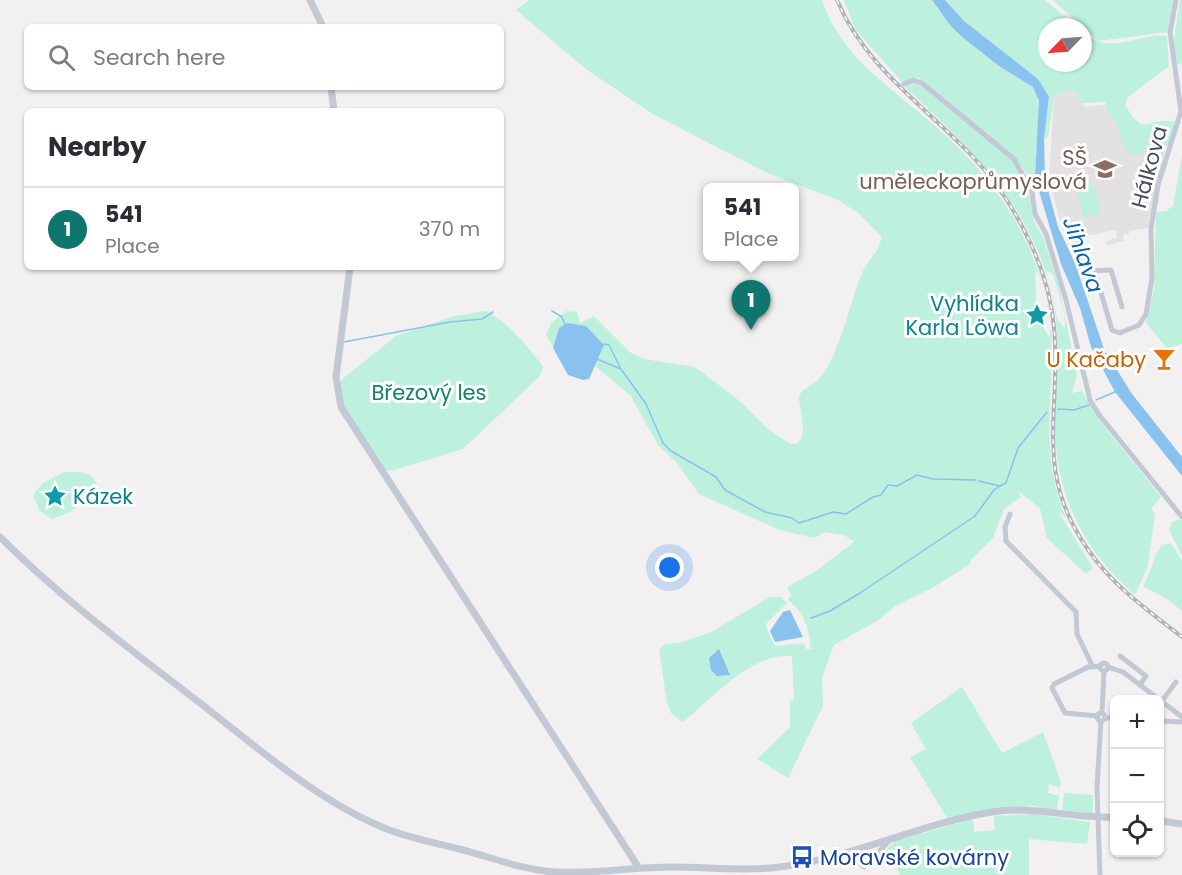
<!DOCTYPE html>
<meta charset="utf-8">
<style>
body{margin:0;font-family:Poppins,sans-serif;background:#f2f2f3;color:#2b2b33}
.controls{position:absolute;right:18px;bottom:18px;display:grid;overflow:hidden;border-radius:9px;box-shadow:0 2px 4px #0004}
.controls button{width:54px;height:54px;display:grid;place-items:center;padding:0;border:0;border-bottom:2px solid #e1e1e2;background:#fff;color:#2b2b33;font:30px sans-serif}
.compass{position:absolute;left:1038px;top:18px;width:54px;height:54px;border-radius:50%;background:#fff;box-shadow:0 2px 4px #0004;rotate:245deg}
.you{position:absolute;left:670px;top:568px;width:21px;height:21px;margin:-15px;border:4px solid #fff;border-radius:50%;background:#1a73e8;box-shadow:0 0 0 9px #1a73e833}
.badge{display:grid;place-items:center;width:39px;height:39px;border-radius:50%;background:#0f766e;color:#fff;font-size:20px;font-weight:700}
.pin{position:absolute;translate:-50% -50px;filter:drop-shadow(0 2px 3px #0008)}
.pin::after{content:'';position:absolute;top:32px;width:21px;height:18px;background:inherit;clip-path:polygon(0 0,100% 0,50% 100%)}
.popup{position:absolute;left:703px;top:183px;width:96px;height:78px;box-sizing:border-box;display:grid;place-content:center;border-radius:9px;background:#fff;filter:drop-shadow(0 2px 4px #0005);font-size:20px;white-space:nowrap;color:#7c7c81}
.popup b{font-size:22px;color:#2b2b33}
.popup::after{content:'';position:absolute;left:50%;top:100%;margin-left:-12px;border:12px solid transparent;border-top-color:#fff}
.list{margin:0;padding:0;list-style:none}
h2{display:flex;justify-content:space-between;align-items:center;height:78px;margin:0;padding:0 24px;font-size:26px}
h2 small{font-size:20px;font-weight:400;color:#7c7c81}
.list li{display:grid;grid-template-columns:39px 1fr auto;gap:18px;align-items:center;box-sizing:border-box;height:84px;padding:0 24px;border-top:2px solid #e1e1e2}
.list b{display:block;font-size:22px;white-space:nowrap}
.list p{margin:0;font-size:20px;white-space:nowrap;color:#7c7c81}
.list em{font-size:20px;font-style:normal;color:#7c7c81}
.icon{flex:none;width:33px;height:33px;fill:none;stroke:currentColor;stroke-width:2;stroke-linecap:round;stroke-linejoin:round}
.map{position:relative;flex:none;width:1182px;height:875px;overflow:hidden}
.search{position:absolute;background:#fff;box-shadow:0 2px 4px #0004;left:24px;top:24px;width:480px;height:66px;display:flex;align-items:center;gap:15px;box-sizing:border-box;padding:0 21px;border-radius:9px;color:#7c7c81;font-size:22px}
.panel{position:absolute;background:#fff;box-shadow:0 2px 4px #0004;left:24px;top:108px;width:480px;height:162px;border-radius:9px}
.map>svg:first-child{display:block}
.education{fill:#e3e1e2}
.green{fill:#bdf1de;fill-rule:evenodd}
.water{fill:#89c1ef}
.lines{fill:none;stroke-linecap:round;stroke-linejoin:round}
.stream{stroke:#89c1ef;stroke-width:1.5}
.minor{stroke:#c3c8d5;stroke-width:5}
.tertiary{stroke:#c3c8d5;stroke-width:7}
.rail-casing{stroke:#b2b3ba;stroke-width:4}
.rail{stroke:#fff;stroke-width:1.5;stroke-dasharray:4.5;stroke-linecap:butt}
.labels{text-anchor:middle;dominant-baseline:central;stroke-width:6;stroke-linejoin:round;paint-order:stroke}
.education-label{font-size:21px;fill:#785e54;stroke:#fff;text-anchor:end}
.street-label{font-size:21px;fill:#474d5e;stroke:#fff}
.culture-label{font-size:21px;fill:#0d838f;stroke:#fff;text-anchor:end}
.food-label{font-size:21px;fill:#c56008;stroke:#fff;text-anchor:end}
.park-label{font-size:21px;fill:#148266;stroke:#fff}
.transit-label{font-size:21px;fill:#164399;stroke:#fff;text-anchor:start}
.water-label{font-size:22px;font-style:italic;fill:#0864b0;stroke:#fff}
</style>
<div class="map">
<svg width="1182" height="875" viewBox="0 0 1182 875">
<rect width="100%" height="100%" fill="#f2f0f0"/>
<path class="education" d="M1069,90L1075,92L1085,107L1118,103L1147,141L1165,150L1148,228L1129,231V234L1123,235L1124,241L1107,245L1106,241L1117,238L1116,230L1086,236L1085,230L1065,235L1061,225L1049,178L1054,96Z"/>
<path class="green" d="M529,0H822C842,61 900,93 945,135C977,164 1003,196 1023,235C1037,264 1049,297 1051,330C1055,399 1038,450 1066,518L1058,511L1093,568L1086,574L1047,538L1040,508L1018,491L1021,497L1004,509L993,538L970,561L971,563L934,587L895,606L877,621L834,645L822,677L823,706L788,778L757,759L790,727V701L794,700L792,656C752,652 713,698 683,722L671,713L667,703L659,649L665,644L682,642L711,632L770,597H781L787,603L765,625L775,646L804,643L806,649H811C809,629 805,613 788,600L791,595L787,587L816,571L854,542L844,535L825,532L814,538L780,530L699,494L676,462L658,445L631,396L595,366L604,345C589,330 581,317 559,328L555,351L546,335L551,323L566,311L577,312L580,323L594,316L631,353L644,359L695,367L741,402L767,428L790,444H797C809,432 799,411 799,396C803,387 814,385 820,378C840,353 850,302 862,273C867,260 882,250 881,236L857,212L840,201L765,172L651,113L586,69L516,10ZM1036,269C1044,284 1054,319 1049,337C1037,319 1034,290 1036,269Z
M844,0H932C944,22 978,50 999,65C1010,74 1030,78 1036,92C1044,113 1031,161 1038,189L1017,160L929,85L919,78L902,82L855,29Z
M945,0H1045L1077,27H1047V63H1083V32C1112,57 1134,33 1167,36L1169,66L1127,98L1125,105C1146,140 1146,116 1174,122V138L1170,145L1153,147L1140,155H1132C1119,144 1121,133 1115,119L1110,116L1105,102L1082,103L1075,92L1069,90L1054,96L1048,137L1044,139L1049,97L1038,79L964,21Z
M1053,0H1173L1167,32L1098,41Z
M1180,0H1182V64L1176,65L1173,45Z
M910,82L922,84L1015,162L1027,183L1034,222L1043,237L1059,286L1077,375L1072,393L1082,391L1104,426L1161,497L1151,509L1155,513L1148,566L1135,595C1079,547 1052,486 1055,412C1057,369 1061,327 1050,286C1025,198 968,147 905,87ZM1046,271L1052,273C1056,283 1069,322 1064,328L1057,318Z
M1182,155V344L1167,348L1146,323L1154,289L1156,212L1166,211L1173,206Z
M1094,184L1101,214L1083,218L1076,188Z
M486,311C508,322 528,346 543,367L540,376L463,449L394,470L383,471C370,451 331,403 341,380L396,336L454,316Z
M64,472C78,472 91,470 97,484C90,502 70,514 52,519L40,511L33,495L43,483Z
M1179,519L1182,521V556L1169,530L1172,522Z
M1171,543L1182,561V611L1167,599L1143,586C1152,572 1152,557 1162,545Z
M962,687L1002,753L1043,732L1061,782L1060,788L1049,784L1048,793L1059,796L1057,811L1035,806L1006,807L947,818L910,757L926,749L911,723Z
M1064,793L1093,795V814L1062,811Z
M1032,814L1090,822L1087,844L1029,839V875H900L887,849L895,841L973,819L974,832L995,830L994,816Z"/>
<path class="water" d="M932,0H945L964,21L1038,79L1049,97L1044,139L1045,179L1058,227L1075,263L1104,349L1132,394L1182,457V476L1115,392L1091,347L1080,308L1061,264L1035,178L1039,101L1033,87L999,66L961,36L950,25Z
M568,323L586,326L604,345L589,379L583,380L568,375L553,348L559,328Z
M790,610L803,637L775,642L770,631L783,612Z
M719,649L730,675L717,676L711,670L709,658Z"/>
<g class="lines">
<path class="stream" d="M552,311L562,317L565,325
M344,342L450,322L482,319L493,312
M602,344L609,345L620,367
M597,359L621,369L646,404L663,443L671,451L716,477L725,490L765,512L792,518L799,523L833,512L846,514L873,497L881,495L888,485L897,486L917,475L933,479L976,480
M1096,400L1117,391
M1058,409L1074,410L1092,404
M979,481L1000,486L1006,483L1018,448L1047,412
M811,618L830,611L860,593L975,516L994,490L1000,486"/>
<path class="minor" d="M904,84L913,80L922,83L1014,159L1032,192L1035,214L1046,234L1066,300L1090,400L1100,416L1182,517
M1074,233L1080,260L1088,271L1111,270L1122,307
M1095,272L1112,330L1120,333L1139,325L1146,314L1152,278L1151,228L1158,185L1181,111L1170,32L1176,0
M1010,514L1005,527L1006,541L1076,612L1077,634L1093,667
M1120,656L1146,676L1140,685
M1100 667a4 4 0 1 1 8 0a4 4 0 1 1-8 0Z
M1108,667L1123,672L1182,717
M1162,701L1176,682
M1102,713L1104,671
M1097 717a4 4 0 1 1 8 0a4 4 0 1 1-8 0Z
M1098,716L1065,713L1052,688L1054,684L1088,667L1101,666
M1105,718H1114
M1160,721L1182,722
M846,852L864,867L891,839
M1100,875L1097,787L1101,721"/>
<path class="tertiary" d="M310,0L323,27
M331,87L334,111
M350,267L336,377L341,407L639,868
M0,537C64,601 138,655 209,710C261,751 321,802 382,827C407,838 433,842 459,849C491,857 522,870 555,872C594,874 633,867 672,867C705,867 738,871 771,868C847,861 917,824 992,812C1032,805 1074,819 1114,817
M1160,821L1182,824"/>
<g class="rail-casing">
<path id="rail" d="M837,0C865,67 925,106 973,157C994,179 1011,204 1025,232C1040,261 1051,294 1054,327C1062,412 1032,471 1089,551C1113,586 1149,611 1182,637"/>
</g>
<use href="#rail" class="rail"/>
</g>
<defs>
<g id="university-bare" transform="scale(1.8)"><path d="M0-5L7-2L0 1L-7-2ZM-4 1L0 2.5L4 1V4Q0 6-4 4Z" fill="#8d6e63" stroke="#fff" stroke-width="2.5" paint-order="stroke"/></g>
<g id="sight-bare" transform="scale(1.8)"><path d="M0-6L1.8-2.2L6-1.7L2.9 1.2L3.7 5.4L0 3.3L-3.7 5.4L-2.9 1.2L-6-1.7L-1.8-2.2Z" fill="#0f9aa8" stroke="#fff" stroke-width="2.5" paint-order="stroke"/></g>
<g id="bar-bare" transform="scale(1.8)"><path d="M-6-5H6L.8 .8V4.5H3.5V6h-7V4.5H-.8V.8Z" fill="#e8710a" stroke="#fff" stroke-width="2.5" paint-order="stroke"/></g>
<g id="bus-bare" transform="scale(1.8)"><path d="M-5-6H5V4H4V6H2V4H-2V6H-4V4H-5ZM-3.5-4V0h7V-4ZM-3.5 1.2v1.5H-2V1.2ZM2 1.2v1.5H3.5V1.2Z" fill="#1a4fb4" stroke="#fff" stroke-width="2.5" paint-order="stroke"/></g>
</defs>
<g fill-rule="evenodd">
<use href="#university-bare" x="1105" y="169"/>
<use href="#sight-bare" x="1037" y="315"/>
<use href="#bar-bare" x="1164" y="359"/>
<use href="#sight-bare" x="55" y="496"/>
<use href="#bus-bare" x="802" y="857"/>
</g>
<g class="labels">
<g class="education-label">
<text x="1087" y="157">SŠ<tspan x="1087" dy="24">uměleckoprůmyslová</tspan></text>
</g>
<g class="street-label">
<text transform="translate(1149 167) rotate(-75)">Hálkova</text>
</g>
<g class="culture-label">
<text x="1019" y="303">Vyhlídka<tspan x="1019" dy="24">Karla Löwa</tspan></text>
<text x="73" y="496" text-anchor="start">Kázek</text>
</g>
<g class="food-label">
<text x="1146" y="359">U Kačaby</text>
</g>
<g class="park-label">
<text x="429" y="392">Březový les</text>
</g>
<g class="transit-label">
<text x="820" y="857">Moravské kovárny</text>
</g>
<g class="water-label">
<text transform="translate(1083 255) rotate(70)">Jihlava</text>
</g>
</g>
</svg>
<div class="controls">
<button>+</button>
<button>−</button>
<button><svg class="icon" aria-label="locate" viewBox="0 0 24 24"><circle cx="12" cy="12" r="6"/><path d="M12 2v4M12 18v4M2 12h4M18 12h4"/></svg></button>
</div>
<svg class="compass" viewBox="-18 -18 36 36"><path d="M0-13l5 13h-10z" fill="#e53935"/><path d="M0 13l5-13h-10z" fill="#7c7c81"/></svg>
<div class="you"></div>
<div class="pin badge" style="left:751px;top:330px">1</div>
<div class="popup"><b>541</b>Place</div>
<div class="search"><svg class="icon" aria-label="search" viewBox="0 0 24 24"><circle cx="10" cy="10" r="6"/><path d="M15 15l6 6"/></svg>Search here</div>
<section class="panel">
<h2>Nearby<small></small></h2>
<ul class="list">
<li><span class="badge">1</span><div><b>541</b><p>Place</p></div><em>370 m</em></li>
</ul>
</section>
</div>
